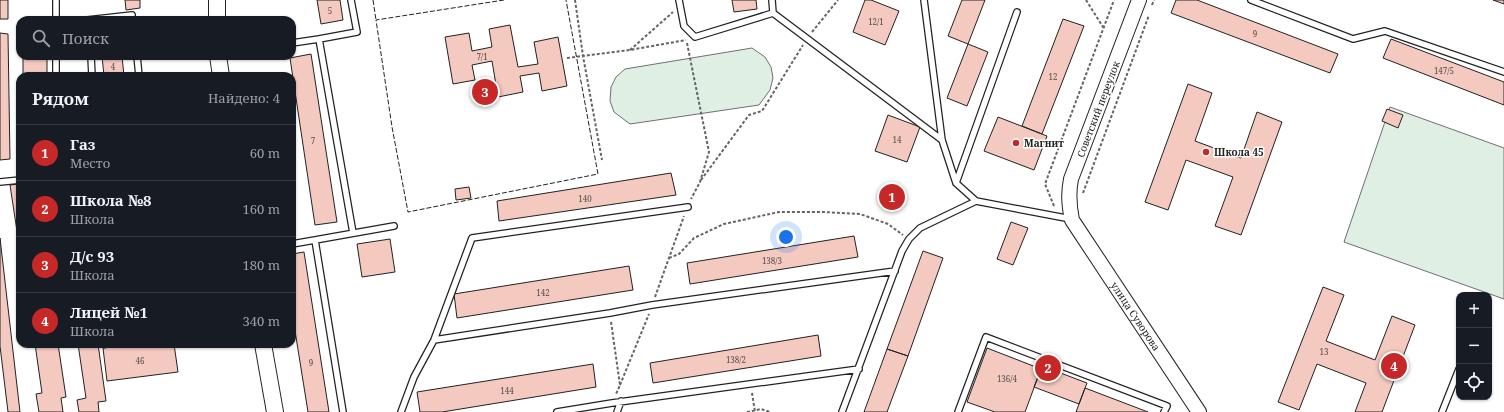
<!DOCTYPE html>
<html lang="ru">
<meta charset="utf-8">
<style>
body{margin:0;font-family:"Noto Serif",serif;background:#242831;color:#f1f3f6}
.controls{position:absolute;right:12px;bottom:12px;display:grid;overflow:hidden;border-radius:8px;box-shadow:0 1px 3px #0004}
.controls button{width:36px;height:36px;display:grid;place-items:center;padding:0;border:0;border-bottom:1px solid #363941;background:#171b24;color:#f1f3f6;font:20px sans-serif}
.you{position:absolute;left:786px;top:237px;width:14px;height:14px;margin:-10px;border:3px solid #fff;border-radius:50%;background:#1a73e8;box-shadow:0 0 0 6px #1a73e833}
.badge{display:grid;place-items:center;width:26px;height:26px;border-radius:50%;background:#c62828;color:#fff;font-size:13px;font-weight:700}
.pin{position:absolute;translate:-50% -50%;border:2px solid #fff;box-shadow:0 1px 4px #0006}
.list{margin:0;padding:0;list-style:none}
h2{display:flex;justify-content:space-between;align-items:center;height:52px;margin:0;padding:0 16px;font-size:17px}
h2 small{font-size:13px;font-weight:400;color:#9ea1a6}
.list li{display:grid;grid-template-columns:26px 1fr auto;gap:12px;align-items:center;box-sizing:border-box;height:56px;padding:0 16px;border-top:1px solid #363941}
.list b{display:block;font-size:15px;white-space:nowrap}
.list p{margin:0;font-size:13px;white-space:nowrap;color:#9ea1a6}
.list em{font-size:13px;font-style:normal;color:#9ea1a6}
.icon{flex:none;width:22px;height:22px;fill:none;stroke:currentColor;stroke-width:2;stroke-linecap:round;stroke-linejoin:round}
.map{position:relative;flex:none;width:1504px;height:412px;overflow:hidden}
.search{position:absolute;background:#171b24;box-shadow:0 1px 3px #0004;left:16px;top:16px;width:280px;height:44px;display:flex;align-items:center;gap:10px;box-sizing:border-box;padding:0 14px;border-radius:12px;color:#9ea1a6;font-size:15px}
.panel{position:absolute;background:#171b24;box-shadow:0 1px 3px #0004;left:16px;top:72px;width:280px;height:276px;border-radius:12px}
.map>svg:first-child{display:block}
.green{fill:#e0efe3;stroke:#6f6f6f}
.building{fill:#f3c9c0;stroke:#222}
.lines{fill:none;stroke-linecap:round;stroke-linejoin:round}
.service-casing{stroke:#222;stroke-width:8}
.tertiary-casing{stroke:#222;stroke-width:16}
.secondary-casing{stroke:#222;stroke-width:18}
.path{stroke:#646464;stroke-width:2;stroke-dasharray:3 2;stroke-linecap:butt}
.service{stroke:#fff;stroke-width:5.5}
.tertiary{stroke:#fff;stroke-width:14}
.secondary{stroke:#fff;stroke-width:16}
.fence{stroke:#222;stroke-width:1;stroke-dasharray:5 2;stroke-linecap:butt}
.poi-dot{fill:#c62828;stroke:#fff;stroke-width:1.5}
.labels{text-anchor:middle;dominant-baseline:central;stroke-width:3;stroke-linejoin:round;paint-order:stroke}
.number-label{font-size:8px;fill:#564c4a}
.street-label{font-size:10px;fill:#222;stroke:#fff}
.poi-label{font-size:10px;font-weight:bold;fill:#222;stroke:#fff;text-anchor:start}
</style>
<div class="map">
<svg width="1504" height="412" viewBox="0 0 1504 412">
<rect width="100%" height="100%" fill="#fff"/>
<path class="green" d="M752,48L765,57L771,67L773,78L770,90L759,105L630,124L614,112L610,101L611,87L616,77L625,69Z
M1390,107L1504,148V299L1344,242Z"/>
<path class="building" d="M0,0H8V19H0Z
M125,0H140V8L126,10Z
M317,0H340L343,20L321,24Z
M732,0H756L757,9L734,12Z
M865,0H871L899,11L885,45L853,32Z
M962,0H985L968,44L988,52L967,106L947,98L968,44L948,36Z
M1176,0H1197L1338,54L1330,73L1171,13Z
M1493,0H1504V4Z
M1063,19L1084,26L1042,134L1022,126Z
M510,25L518,67L538,64L534,42L558,37L567,86L542,91L539,73L520,76L523,92L498,97L492,61L472,65L475,80L453,84L445,37L469,33L472,51L492,47L489,29Z
M0,33L8,34L10,159L0,160Z
M1391,39L1504,82V105L1383,58Z
M311,54L337,222L315,225L290,58Z
M23,56H47V76H23Z
M102,56H122L124,76H104Z
M1188,84L1212,93L1195,141L1241,158L1257,112L1282,122L1241,235L1215,226L1233,177L1186,160L1168,210L1145,202Z
M1387,109L1403,115L1398,128L1382,121Z
M888,115L920,127L907,162L875,151Z
M998,117L1047,136L1034,170L984,151Z
M671,173L676,195L499,221L497,201Z
M20,184V251L10,185Z
M469,187L471,198L456,200L455,189Z
M887,192L900,196L897,203L885,198Z
M1011,222L1028,228L1013,265L997,259Z
M854,236L858,257L690,284L687,263Z
M0,238L20,412H8L0,346Z
M390,239L395,272L362,277L357,244Z
M923,251L943,258L908,356L887,349Z
M304,252L329,412H308L292,312V254Z
M629,266L633,290L457,318L454,294Z
M1323,287L1344,295L1326,341L1375,360L1392,316L1415,325L1382,412H1355L1366,383L1317,364L1299,410L1278,402Z
M818,335L821,356L653,383L650,363Z
M35,344H58L66,397L61,398L63,412H39L36,394L42,393Z
M78,344H98L106,401L98,402L99,412H79L77,400L86,398Z
M106,344H174L178,372L107,381L103,348H106Z
M987,348L1041,369L1025,412H995L967,402Z
M887,349L908,356L887,412H864Z
M593,364L596,387L442,412H420L417,392Z
M1042,366L1087,383L1079,404L1034,387Z
M1085,388L1148,412H1076Z"/>
<g class="lines">
<g class="service-casing">
<path id="service" d="M56,0V20
M679,0L684,26L695,37L773,13L772,0
M924,0L942,140L956,183L976,201L1071,219
M1251,0L1353,39L1385,31L1504,72
M773,13L942,140
M87,20L132,15V20
M319,39L357,32L351,0
M292,43L319,39L353,233
M56,56V76
M91,56L92,76
M137,56L139,76
M0,182L20,180
M956,183L1017,12
M315,240L394,226
M292,244L315,240L343,412
M434,340L610,313L652,305L895,271
M401,412L414,377L434,340L472,238L688,207
M557,412L612,403L859,369
M617,412L621,401
M842,412L902,251L909,239L920,228L976,201
M958,412L986,337L1167,406L1164,412
M1442,412L1459,369"/>
</g>
<g class="tertiary-casing">
<g id="tertiary">
<path id="s1" d="M1139,0L1071,179C1068,194 1069,205 1072,220L1199,412"/>
</g>
</g>
<g class="secondary-casing">
<path id="secondary" d="M217,0V20
M218,56L221,76
M263,344L275,412"/>
</g>
<path class="path" d="M575,0L583,56L602,160
M1086,0L1103,27
M1152,5L1154,0
M812,32L838,0
M687,43L709,152L700,182L691,199
M630,50L673,12
M567,58L630,50L686,40
M701,180L749,115L762,111L803,45
M1083,193L1149,15
M1054,206L1045,184L1114,0
M669,258L679,254L694,238L724,224L779,212H823L860,214L888,224L903,235
M655,297L684,216
M611,322L620,385L616,394
M620,385L649,314
M752,393L755,412
M747,412L761,409L770,412"/>
<use href="#service" class="service"/>
<use href="#tertiary" class="tertiary"/>
<use href="#secondary" class="secondary"/>
<path class="fence" d="M373,0L376,20
M504,0L376,20L392,127L408,212L598,174L566,0"/>
</g>
<g class="poi-dot">
<circle cx="1016" cy="143" r="4"/>
<circle cx="1206" cy="152" r="4"/>
</g>
<g class="labels">
<g class="number-label">
<text x="330" y="10">5</text>
<text x="876" y="21">12/1</text>
<text x="1255" y="33">9</text>
<text x="482" y="56">7/1</text>
<text x="113" y="66">4</text>
<text x="1444" y="70">147/5</text>
<text x="1053" y="76">12</text>
<text x="897" y="139">14</text>
<text x="313" y="140">7</text>
<text x="585" y="198">140</text>
<text x="772" y="260">138/3</text>
<text x="543" y="292">142</text>
<text x="1324" y="351">13</text>
<text x="736" y="359">138/2</text>
<text x="140" y="360">46</text>
<text x="311" y="362">9</text>
<text x="1007" y="378">136/4</text>
<text x="507" y="390">144</text>
</g>
<g class="street-label">
<text transform="translate(1098 109) rotate(-69)">Советский переулок</text>
<text stroke="none"><textPath href="#s1" startOffset="348">улица Суворова</textPath></text>
</g>
<g class="poi-label">
<text x="1024" y="143">Магнит</text>
<text x="1214" y="152">Школа 45</text>
</g>
</g>
</svg>
<div class="controls">
<button>+</button>
<button>−</button>
<button><svg class="icon" aria-label="locate" viewBox="0 0 24 24"><circle cx="12" cy="12" r="6"/><path d="M12 2v4M12 18v4M2 12h4M18 12h4"/></svg></button>
</div>
<div class="you"></div>
<div class="pin badge" style="left:892px;top:197px">1</div>
<div class="pin badge" style="left:1048px;top:368px">2</div>
<div class="pin badge" style="left:485px;top:92px">3</div>
<div class="pin badge" style="left:1394px;top:366px">4</div>
<div class="search"><svg class="icon" aria-label="search" viewBox="0 0 24 24"><circle cx="10" cy="10" r="6"/><path d="M15 15l6 6"/></svg>Поиск</div>
<section class="panel">
<h2>Рядом<small>Найдено: 4</small></h2>
<ul class="list">
<li><span class="badge">1</span><div><b>Газ</b><p>Место</p></div><em>60 m</em></li>
<li><span class="badge">2</span><div><b>Школа №8</b><p>Школа</p></div><em>160 m</em></li>
<li><span class="badge">3</span><div><b>Д/с 93</b><p>Школа</p></div><em>180 m</em></li>
<li><span class="badge">4</span><div><b>Лицей №1</b><p>Школа</p></div><em>340 m</em></li>
</ul>
</section>
</div>
